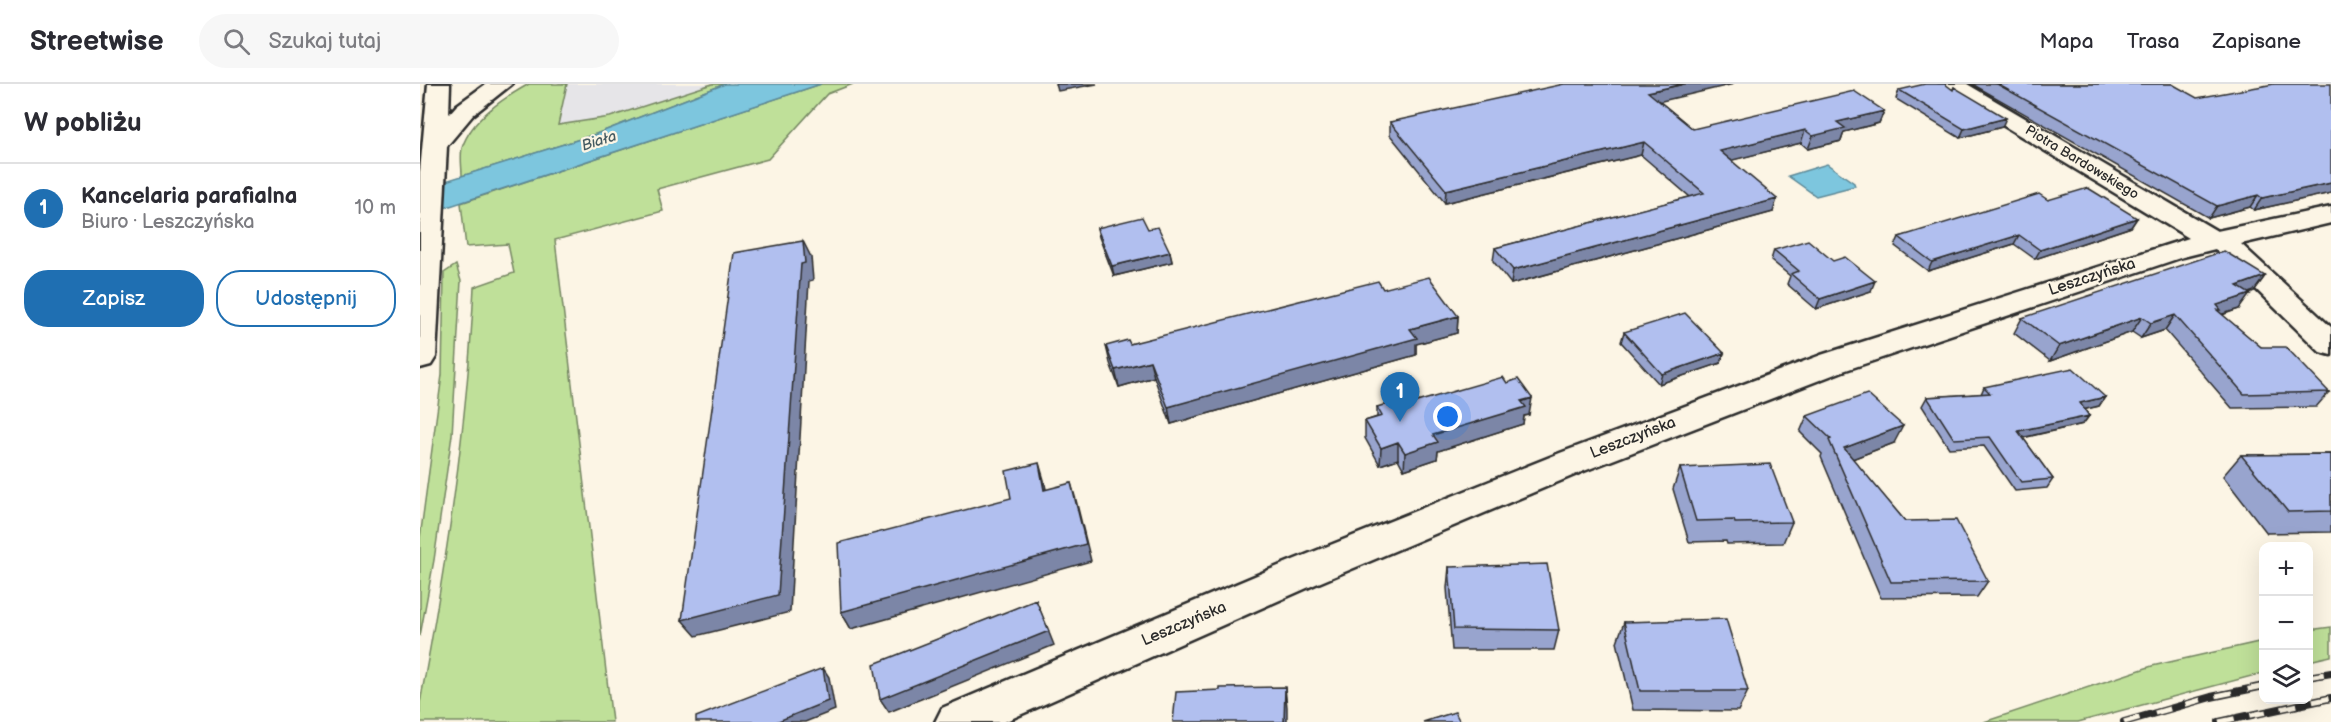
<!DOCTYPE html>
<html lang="pl">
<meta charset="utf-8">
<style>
body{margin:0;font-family:"Balsamiq Sans",sans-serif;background:#f7f7f7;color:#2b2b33}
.controls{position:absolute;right:18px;bottom:18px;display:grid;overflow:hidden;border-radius:12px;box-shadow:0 6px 24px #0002}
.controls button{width:54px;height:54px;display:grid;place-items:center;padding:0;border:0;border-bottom:2px solid #e1e1e2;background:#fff;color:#2b2b33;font:30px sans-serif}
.you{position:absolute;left:1028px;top:333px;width:21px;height:21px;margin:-15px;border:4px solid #fff;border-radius:50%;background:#1a73e8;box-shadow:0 0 0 9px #1a73e833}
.badge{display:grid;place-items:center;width:39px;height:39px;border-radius:50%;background:#1f6fb2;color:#fff;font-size:20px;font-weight:700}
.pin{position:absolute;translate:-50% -50px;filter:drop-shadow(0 2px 3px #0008)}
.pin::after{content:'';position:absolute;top:32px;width:21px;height:18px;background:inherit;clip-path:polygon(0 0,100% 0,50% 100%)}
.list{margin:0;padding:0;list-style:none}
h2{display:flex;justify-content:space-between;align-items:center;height:78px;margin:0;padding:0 24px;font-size:26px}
h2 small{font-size:20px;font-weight:400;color:#7c7c81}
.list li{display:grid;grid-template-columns:39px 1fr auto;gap:18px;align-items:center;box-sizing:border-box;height:90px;padding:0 24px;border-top:2px solid #e1e1e2}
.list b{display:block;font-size:22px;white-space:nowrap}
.list p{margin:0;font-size:20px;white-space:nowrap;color:#7c7c81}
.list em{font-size:20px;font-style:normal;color:#7c7c81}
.actions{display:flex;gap:12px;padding:18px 24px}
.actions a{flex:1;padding:14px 0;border:2px solid #1f6fb2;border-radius:24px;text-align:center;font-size:21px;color:#1f6fb2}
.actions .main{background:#1f6fb2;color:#fff}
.icon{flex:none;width:33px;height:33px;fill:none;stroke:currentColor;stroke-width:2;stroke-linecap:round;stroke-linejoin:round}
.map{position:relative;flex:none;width:1911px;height:638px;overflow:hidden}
header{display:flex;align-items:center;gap:36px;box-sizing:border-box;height:84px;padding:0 30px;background:#fff;border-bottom:2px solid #e1e1e2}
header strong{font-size:28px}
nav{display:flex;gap:33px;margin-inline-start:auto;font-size:21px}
.search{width:420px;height:54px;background:#f7f7f7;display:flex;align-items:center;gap:15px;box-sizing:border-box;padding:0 21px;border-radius:33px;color:#7c7c81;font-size:22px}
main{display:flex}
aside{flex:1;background:#fff}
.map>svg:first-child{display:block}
.built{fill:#e6e5e8}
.green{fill:#bfe099;stroke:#758662;stroke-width:1.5}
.water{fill:#7dc6de;stroke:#5c8896;stroke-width:1.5}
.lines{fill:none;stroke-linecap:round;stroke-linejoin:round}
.street-casing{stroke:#2b2b2b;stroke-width:5}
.secondary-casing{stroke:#2b2b2b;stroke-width:5}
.street{fill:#fcf5e5;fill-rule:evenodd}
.secondary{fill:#fcf5e5;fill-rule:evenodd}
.rail-casing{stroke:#2b2b2b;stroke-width:8}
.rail{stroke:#fcf5e5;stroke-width:5;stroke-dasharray:16;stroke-linecap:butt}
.wall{fill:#98a4ce;stroke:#2b2b2b;stroke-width:1.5}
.shaded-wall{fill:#7c86a7;stroke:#2b2b2b;stroke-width:1.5}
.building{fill:#b1bfef;stroke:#2b2b2b;stroke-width:1.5}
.labels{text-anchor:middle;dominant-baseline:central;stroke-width:4.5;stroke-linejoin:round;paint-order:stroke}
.far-street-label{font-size:14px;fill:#2b2b2b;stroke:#fcf5e5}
.far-water-label{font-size:15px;font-style:italic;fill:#445a61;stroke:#fcf5e5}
.street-label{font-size:16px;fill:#2b2b2b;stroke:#fcf5e5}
</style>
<header>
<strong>Streetwise</strong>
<div class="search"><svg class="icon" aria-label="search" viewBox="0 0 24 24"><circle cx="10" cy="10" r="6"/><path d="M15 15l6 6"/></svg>Szukaj tutaj</div>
<nav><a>Mapa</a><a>Trasa</a><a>Zapisane</a></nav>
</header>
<main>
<aside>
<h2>W pobliżu<small></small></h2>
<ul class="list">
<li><span class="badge">1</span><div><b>Kancelaria parafialna</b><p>Biuro · Leszczyńska</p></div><em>10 m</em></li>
</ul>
<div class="actions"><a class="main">Zapisz</a><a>Udostępnij</a></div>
</aside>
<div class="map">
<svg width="1911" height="638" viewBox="0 0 1911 638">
<rect width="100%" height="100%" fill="#fcf5e5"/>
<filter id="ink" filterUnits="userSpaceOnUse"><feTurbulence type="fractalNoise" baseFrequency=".0167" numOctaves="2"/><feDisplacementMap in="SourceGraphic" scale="12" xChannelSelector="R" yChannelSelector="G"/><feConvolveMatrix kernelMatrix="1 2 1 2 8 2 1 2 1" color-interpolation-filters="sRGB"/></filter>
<g filter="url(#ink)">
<path class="built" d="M147,0H292L190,33L137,41Z"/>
<path class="green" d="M109,0H147L138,41L190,33L292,0H305L176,50L42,92C42,83 40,72 42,64C51,35 84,14 109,0Z
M401,0H433L407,10L348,75L237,105L243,127L135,156L192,638H0V619C26,481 47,344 54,203L94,189L88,160L46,163L41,119Z
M36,181L41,197L32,351L14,476L0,552V454L22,291L24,189Z
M1911,543V572L1889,577V546Z
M1843,557V589L1658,638H1564L1732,582Z"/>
<path class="water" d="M305,0H401L0,132V105L176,50Z
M1407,80L1434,99L1435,102L1396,112L1368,92Z"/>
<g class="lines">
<g class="street-casing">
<path id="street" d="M1520,0H1547L1797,147L1911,123V139L1821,160L1911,243V271L1900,268L1795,165L1763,173L1423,287L1164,387L896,500L584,638H515L522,624L868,478L1140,369L1401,271L1769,154L1523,5Z"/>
</g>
<g class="secondary-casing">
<path id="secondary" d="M8,0H30L29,30L37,21L66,0H92L53,31L27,62L16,273L11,281L0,284V88Z"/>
</g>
<use href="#street" class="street"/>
<use href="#secondary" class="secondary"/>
<g class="rail-casing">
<path id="rail" d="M1888,593L1911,589
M1704,638L1791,613L1844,602
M1799,638L1911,614"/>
</g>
<use href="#rail" class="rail"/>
</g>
<path class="wall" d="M1552,0H1752L1911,109L1834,126L1830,123L1789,134Z
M1534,3L1582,43L1540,54L1476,15L1479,6L1533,5Z
M1239,17L1273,45L1464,27L1459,39L1424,48L1421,57L1388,65L1381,59L1311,76L1353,128L1091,200L1073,177L1075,164L1270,113L1221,71L1025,119L970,51V38Z
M1628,116L1717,134L1711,143L1615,175L1594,160L1508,187L1475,162L1479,153Z
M677,144L728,145L750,168L752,178L694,192L679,153Z
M1354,166L1413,177L1451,207L1396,225L1367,200L1370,192L1351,176Z
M1845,192L1834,207L1828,209L1819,225L1802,231L1841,263L1909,308L1896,323L1812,324L1745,246L1721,254L1712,248L1630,277L1594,249L1602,234Z
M963,205L1038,232L1037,249L996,260V271L751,340L734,293L699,303L690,279L686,262L710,260Z
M1204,248L1304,269L1301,279L1239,300L1201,258Z
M1564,303L1685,313L1679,322L1665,325L1669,332L1663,340L1603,354L1633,395L1627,404L1595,407L1564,362L1529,364L1502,322L1507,313L1561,310Z
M993,319L1109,331L1104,332L1103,340L1018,367L1017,375L984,386L978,375L960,381L945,354V337L957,333V323Z
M1387,332L1474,359L1432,375L1485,437L1568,497L1557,513L1461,514L1401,373L1402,370L1380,348Z
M1911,370V448L1847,449L1803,392L1821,371Z
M1260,384L1372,438L1363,459L1307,460L1306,457L1269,458L1253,405Z
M1029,483L1139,546L1134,566H1032L1027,504Z
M1204,538L1328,607L1318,627L1213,626L1197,558Z"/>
<path class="shaded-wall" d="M636,0H677L638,7Z
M1264,0H1314L1225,21L1228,8Z
M1464,27L1459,39L1424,48L1421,57L1388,65L1393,52L1417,38Z
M1586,34L1582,43L1540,54L1544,45Z
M1385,46L1381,59L1297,80L1300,67Z
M1224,58L1221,71L1025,119L1026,106Z
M1911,99V109L1834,126L1842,114Z
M1838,111L1830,123L1789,134L1797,122Z
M1357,115L1353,128L1091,200L1093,186Z
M1717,134L1711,143L1615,175L1620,166Z
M1599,151L1594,160L1508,187L1512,178Z
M383,157L391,173L393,196L389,197L370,528L276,552L262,536L381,180Z
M750,168L752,178L694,192L692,182Z
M1845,192L1834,207L1806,217L1817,202Z
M1455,197L1451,207L1396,225L1400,215Z
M1830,210L1819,225L1796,232L1797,221Z
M1755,231L1745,246L1721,254L1731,239Z
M1038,232L1037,249L996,260V271L751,340L748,323L990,245Z
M1722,233L1712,248L1630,277L1639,262Z
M1304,269L1301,279L1239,300L1242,290Z
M730,277L734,293L699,303L695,286Z
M1685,313L1679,322L1654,328L1660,319Z
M1112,314L1109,331L1104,332L1103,340L1018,367L1017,375L984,386L985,369L1013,351Z
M1669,332L1663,340L1592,356L1598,347Z
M1483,342L1474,359L1419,380L1424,364Z
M978,358V375L960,381L961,364Z
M619,379L624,396L630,423L624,406Z
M651,399L656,416L671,477L431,545L421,528Z
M616,516L634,561L469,628L460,615Z
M403,584L409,593L415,626L385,638H356Z
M865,603L867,623V638H864Z"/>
<path class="building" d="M1144,0H1264L1228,8L1273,45L1434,7L1464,27L1417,38L1425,44L1393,52L1385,46L1300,67L1357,115L1093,186L1075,164L1284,109L1224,58L1026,106L970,38Z
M1505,0H1525L1533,6L1534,3L1586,34L1544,45L1479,6Z
M1577,0H1752L1777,14L1854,0H1911V99L1842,114L1838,111L1797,122Z
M1668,104L1717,134L1620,166L1599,151L1512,178L1479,153L1619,110L1628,116Z
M722,133L728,145L738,143L750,168L692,182L677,144Z
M1388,156L1413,177L1425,173L1455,197L1400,215L1371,190L1379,187L1354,166Z
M383,157L385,179L381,180L358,511L262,536L314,169Z
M1804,167L1845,192L1817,202L1830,210L1797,221L1801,226H1797L1841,263H1866L1909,308L1824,310L1755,231L1731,239L1722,233L1639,262L1602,234Z
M1009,193L1038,232L990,245L997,254L748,323L730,277L695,286L686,262L708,256L710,260L717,258L958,197L963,205Z
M1265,229L1304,269L1242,290L1204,248Z
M1653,284L1685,313L1660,319L1669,332L1598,347L1633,395L1601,398L1570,353L1534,355L1507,313L1570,309L1564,303Z
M1083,293L1087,299L1098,295L1112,314L1101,317L1106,323L1013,351L1018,358L985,369L978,358L961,364L945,337L962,332L957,323L990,313L993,319Z
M1447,310L1483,342L1424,364L1485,437L1536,436L1568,497L1471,498L1409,356L1411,355L1387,332Z
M1911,370V427L1868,428L1821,371Z
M619,379L624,406L651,399L666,460L421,528L418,459L591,414L586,387Z
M1350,380L1372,438L1315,439L1314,436L1276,437L1260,384Z
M1127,480L1139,546L1034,545L1029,483Z
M616,516L629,547L460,615L454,580Z
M1306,535L1328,607H1220L1204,538Z
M403,584L408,617L356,638H276V633Z
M865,603L864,638H753L756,608L800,606V604Z
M1035,628L1040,638H1003Z"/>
</g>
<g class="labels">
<g class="far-street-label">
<text transform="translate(1662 78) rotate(31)">Piotra Bardowskiego</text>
</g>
<g class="far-water-label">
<text transform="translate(179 57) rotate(-18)">Biała</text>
</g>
<g class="street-label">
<text transform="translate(1672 193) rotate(-18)">Leszczyńska</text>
<text transform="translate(1213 354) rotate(-21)">Leszczyńska</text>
<text transform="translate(764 540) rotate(-23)">Leszczyńska</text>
</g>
</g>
</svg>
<div class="controls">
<button>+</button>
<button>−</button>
<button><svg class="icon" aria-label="layers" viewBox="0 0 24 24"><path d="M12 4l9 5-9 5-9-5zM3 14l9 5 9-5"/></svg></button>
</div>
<div class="you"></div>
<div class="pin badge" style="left:980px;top:338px">1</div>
</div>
</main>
